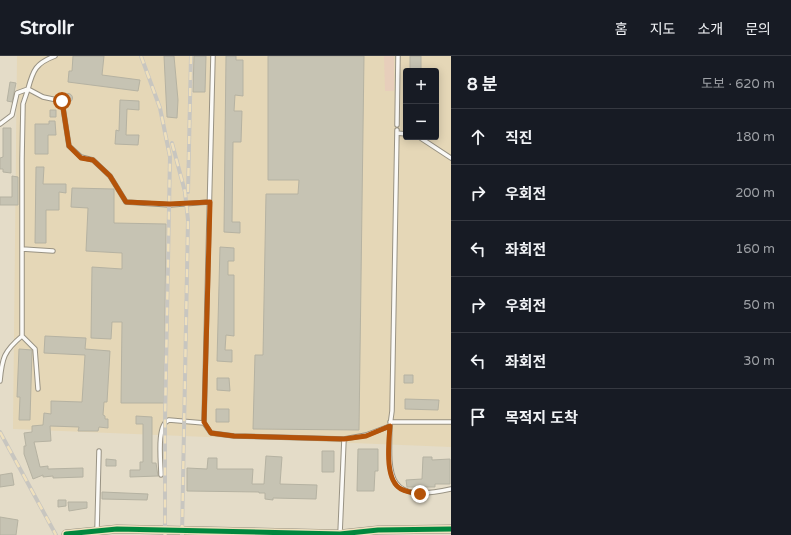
<!DOCTYPE html>
<html lang="ko">
<meta charset="utf-8">
<style>
body{margin:0;font-family:"Varela Round","Noto Sans KR",sans-serif;background:#20242c;color:#f1f3f6}
.controls{position:absolute;right:12px;top:12px;display:grid;overflow:hidden;border-radius:4px;box-shadow:0 2px 10px #0003}
.controls button{width:36px;height:36px;display:grid;place-items:center;padding:0;border:0;border-bottom:1px solid #363941;background:#171b24;color:#f1f3f6;font:20px sans-serif}
.stop{position:absolute;width:12px;height:12px;margin:-9px;border:3px solid #b45309;border-radius:50%;background:#fff}
.stop.end{background:#b45309;border-color:#fff;box-shadow:0 1px 4px #0008}
.list{margin:0;padding:0;list-style:none}
h2{display:flex;justify-content:space-between;align-items:center;height:52px;margin:0;padding:0 16px;font-size:17px}
h2 small{font-size:13px;font-weight:400;color:#9ea1a6}
.list li{display:grid;grid-template-columns:26px 1fr auto;gap:12px;align-items:center;box-sizing:border-box;height:56px;padding:0 16px;border-top:1px solid #363941}
.list b{display:block;font-size:15px;white-space:nowrap}
.list em{font-size:13px;font-style:normal;color:#9ea1a6}
.icon{flex:none;width:22px;height:22px;fill:none;stroke:currentColor;stroke-width:2;stroke-linecap:round;stroke-linejoin:round}
.map{position:relative;flex:none;width:451px;height:479px;overflow:hidden}
header{display:flex;align-items:center;gap:24px;box-sizing:border-box;height:56px;padding:0 20px;background:#171b24;border-bottom:1px solid #363941}
header strong{font-size:19px}
nav{display:flex;gap:22px;margin-inline-start:auto;font-size:14px}
main{display:flex}
aside{flex:1;background:#171b24}
.map>svg:first-child{display:block}
.built{fill:#e5d7b7;fill-rule:evenodd}
.green{fill:#e7cebb}
.building{fill:#c6c3b3;stroke:#b5b2a2}
.lines{fill:none;stroke-linecap:round;stroke-linejoin:round}
.lane-casing{stroke:#989283;stroke-width:5.5}
.street-casing{stroke:#989283;stroke-width:9}
.lane{stroke:#fbfaf7;stroke-width:3.5}
.street{stroke:#fbfaf7;stroke-width:7}
.rail-casing{stroke:#c8c6c0;stroke-width:4}
.rail{stroke:#efe0bd;stroke-width:2.5;stroke-dasharray:8;stroke-linecap:butt}
.cycleway-casing{stroke:#efe0bd;stroke-width:8}
.cycleway{stroke:#00873e;stroke-width:5}
.route{stroke:#b45309;stroke-width:5}
</style>
<header>
<strong>Strollr</strong>
<nav><a>홈</a><a>지도</a><a>소개</a><a>문의</a></nav>
</header>
<main>
<div class="map">
<svg width="451" height="479" viewBox="0 0 451 479">
<rect width="100%" height="100%" fill="#e4dcc8"/>
<path class="built" d="M17,0H451V391L13,373ZM406,15H436V81H406Z"/>
<path class="green" d="M384,0H394V35H385Z"/>
<path class="building" d="M73,0H104L102,19L140,24L138,35L68,26L69,15H72Z
M164,0H174L178,44L177,62L167,61Z
M194,0H206L205,36H193Z
M226,0H236V4H243V40L235,39L234,55H242L241,86H233L232,166H240V177L224,176Z
M268,0H364L359,374L253,373L255,299H263L266,138H298L299,124H268Z
M410,0H421V15H410Z
M10,26L16,27L12,46L7,45Z
M63.5 42a4.5 4.5 0 1 1 9 0a4.5 4.5 0 1 1-9 0Z
M120,44L139,45V54L127,53L126,79H139L138,89L115,88L116,74L119,75Z
M50,54H56V61H50Z
M49,65H55L56,79H48V98H35V68H49Z
M3,72H11V117L3,116V113H0V102L3,101Z
M36,111H44L43,128H66V137L59,136V154H46V187H35Z
M12,120L18,121V149H0V141H12Z
M72,132L114,133V167L166,168L164,347H121L122,266H112L111,283L91,282L92,211L122,213V197L86,195L88,152L71,151Z
M220,191L234,192V205H228V219H234V280L226,279L225,294H232V306L217,305Z
M45,280L86,282L85,293L110,295L107,346H104L103,359L105,360V363H108V372L99,371L98,375H78L79,371L50,370L51,385L34,386L40,411L48,410V413L83,412V421L53,422V420L43,421V419L33,423L24,398V390H26L24,377L32,376V370L43,369L44,357L51,358V345L82,346L85,299L44,297Z
M19,293L32,294L30,364H19L20,341H17Z
M404,319H413V327H404Z
M217,322H229L230,335L217,334Z
M405,343L439,344L438,354L405,353Z
M216,353H229V366H216Z
M136,360L152,361V407H156L158,420L130,421V414H140V406H143V368H136Z
M358,393H378V415H375L374,435H357Z
M322,395H334V416H322Z
M266,400L282,401L280,428L317,429L316,443L273,442V444L265,443V437H259V436L187,435V412L207,413L208,402H217V413H253L252,428H264Z
M423,401H432V404L450,403V428H435V431H407L406,424L422,423Z
M106,403L116,404V410H106Z
M12,417L14,429L0,431V419Z
M102,436L148,438L147,444L102,443Z
M58,444H66V450L58,451Z
M68,446H87V452L69,455Z
M0,461L18,464L16,479H0Z"/>
<g class="lines">
<g class="lane-casing">
<path id="lane" d="M0,68L12,59L17,37L28,33C33,14 36,7 55,0
M397,69L398,0
M397,77L406,78
M419,81L451,102
M22,193L53,195
M22,280L35,293L38,333
M0,325C2,302 4,295 22,280V103L23,48L28,33L43,41L62,45L69,90L81,101L93,104L110,120L126,146L170,149L209,146
M390,366H451
M204,367L213,0
M390,370C388,424 388,447 451,433
M161,419C161,407 156,368 169,364L204,367L211,377L234,380L344,383L366,379L390,370L392,355L397,74
M97,474L99,395
M340,478L344,383"/>
</g>
<g class="street-casing">
<path id="street" d="M66,478L117,473L340,478L378,474L451,473"/>
</g>
<use href="#lane" class="lane"/>
<use href="#street" class="street"/>
<g class="rail-casing">
<path id="rail" d="M141,0L160,52L170,101L165,365V479
M172,87L185,136L188,164L182,479
M188,136L191,0
M0,376L56,479"/>
</g>
<use href="#rail" class="rail"/>
<g class="cycleway-casing">
<path id="cycleway" d="M66,478L117,473L340,478L378,474L451,473"/>
</g>
<use href="#cycleway" class="cycleway"/>
</g>
<g class="lines">
<path class="route" d="M62,45L69,90L81,102L93,104L110,120L126,146L170,148L210,146L204,366L211,377L234,380L344,383L366,380L390,370C389,386 384,424 401,433C407,436 414,437 420,438"/>
</g>
</svg>
<div class="controls">
<button>+</button>
<button>−</button>
</div>
<div class="stop" style="left:62px;top:45px"></div>
<div class="stop end" style="left:420px;top:438px"></div>
</div>
<aside>
<h2>8 분<small>도보 · 620 m</small></h2>
<ul class="list">
<li><svg class="icon" aria-label="ahead" viewBox="0 0 24 24"><path d="M12 20V5M6 11l6-6 6 6"/></svg><div><b>직진</b></div><em>180 m</em></li>
<li><svg class="icon" aria-label="right" viewBox="0 0 24 24"><path d="M7 20v-9h11M14 6l5 5-5 5"/></svg><div><b>우회전</b></div><em>200 m</em></li>
<li><svg class="icon" aria-label="left" viewBox="0 0 24 24"><path d="M17 20v-9H6M10 6l-5 5 5 5"/></svg><div><b>좌회전</b></div><em>160 m</em></li>
<li><svg class="icon" aria-label="right" viewBox="0 0 24 24"><path d="M7 20v-9h11M14 6l5 5-5 5"/></svg><div><b>우회전</b></div><em>50 m</em></li>
<li><svg class="icon" aria-label="left" viewBox="0 0 24 24"><path d="M17 20v-9H6M10 6l-5 5 5 5"/></svg><div><b>좌회전</b></div><em>30 m</em></li>
<li><svg class="icon" aria-label="arrive" viewBox="0 0 24 24"><path d="M6 21V4h12l-3 4 3 4H6"/></svg><div><b>목적지 도착</b></div></li>
</ul>
</aside>
</main>
